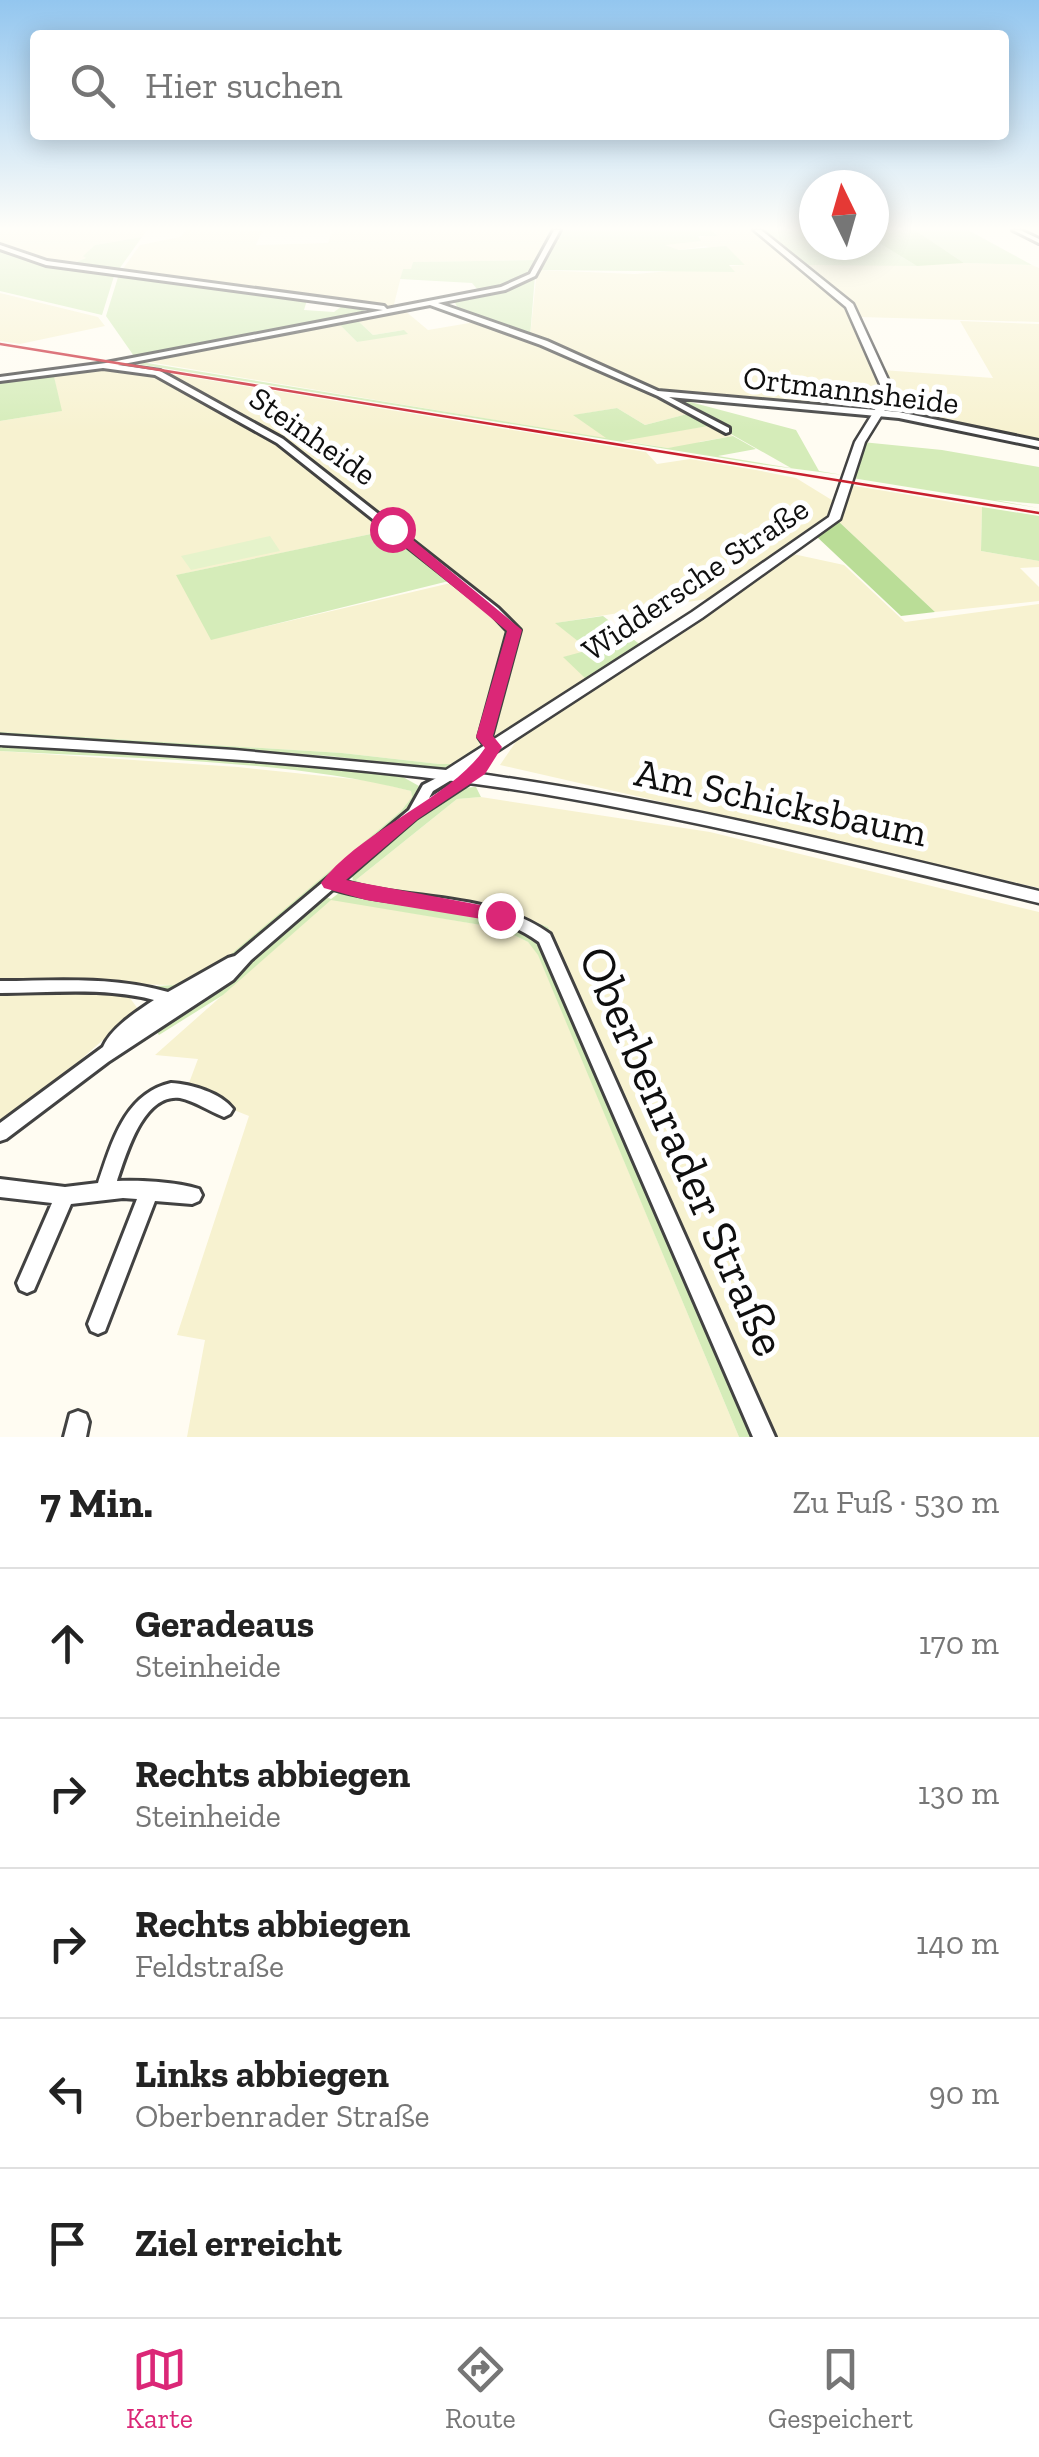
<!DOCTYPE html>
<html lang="de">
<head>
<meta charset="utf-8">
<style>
  :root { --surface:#fff; --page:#f6f6f6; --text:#222; --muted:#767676; --line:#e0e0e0; --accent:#db2777 }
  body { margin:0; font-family:"Zilla Slab",serif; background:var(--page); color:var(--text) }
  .compass { position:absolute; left:799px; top:170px; width:90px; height:90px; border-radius:50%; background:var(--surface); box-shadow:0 5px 25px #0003; rotate:355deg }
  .stop { position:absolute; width:30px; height:30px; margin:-22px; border:8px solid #db2777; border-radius:50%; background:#fff }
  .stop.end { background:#db2777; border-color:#fff; box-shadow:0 2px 10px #0008 }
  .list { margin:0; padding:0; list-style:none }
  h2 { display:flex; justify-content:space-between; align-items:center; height:130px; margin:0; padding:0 40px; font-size:42px }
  h2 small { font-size:32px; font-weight:400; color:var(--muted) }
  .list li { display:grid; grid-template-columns:65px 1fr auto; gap:30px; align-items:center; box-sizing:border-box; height:150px; padding:0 40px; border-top:2px solid var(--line) }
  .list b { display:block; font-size:38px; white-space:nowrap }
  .list p { margin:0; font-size:32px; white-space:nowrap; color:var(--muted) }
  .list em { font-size:32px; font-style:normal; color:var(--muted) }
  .icon { flex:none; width:55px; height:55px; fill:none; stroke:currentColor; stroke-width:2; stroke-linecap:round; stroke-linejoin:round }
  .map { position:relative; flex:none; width:1039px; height:1437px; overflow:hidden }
  .search { position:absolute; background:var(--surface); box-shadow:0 5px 25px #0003; left:30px; right:30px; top:30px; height:110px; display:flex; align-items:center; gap:25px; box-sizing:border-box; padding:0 35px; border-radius:10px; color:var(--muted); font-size:38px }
  .sheet { height:880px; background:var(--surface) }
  nav { display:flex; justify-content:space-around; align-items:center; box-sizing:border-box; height:140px; border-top:2px solid var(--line); background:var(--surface); font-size:28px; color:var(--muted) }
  nav a { display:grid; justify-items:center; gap:5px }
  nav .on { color:var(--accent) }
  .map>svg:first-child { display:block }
  .farmland { fill:#f7f2d0 }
  .green { fill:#d5ecb9 }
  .forest { fill:#badd97 }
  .pitch { fill:#e6f3cb }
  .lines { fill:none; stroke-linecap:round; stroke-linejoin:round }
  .minor-casing { stroke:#424242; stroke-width:6 }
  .tertiary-casing { stroke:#424242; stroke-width:5 }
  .minor { fill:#fff; fill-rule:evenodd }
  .tertiary { fill:#fff; fill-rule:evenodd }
  .rail { stroke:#c7202e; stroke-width:2.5 }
  .route { fill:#db2777 }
  .labels { text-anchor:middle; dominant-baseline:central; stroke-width:10; stroke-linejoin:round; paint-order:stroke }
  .far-street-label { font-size:32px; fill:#0f0f0f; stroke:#fff }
  .street-label { font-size:40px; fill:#0f0f0f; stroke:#fff }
  .near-street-label { font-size:48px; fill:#0f0f0f; stroke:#fff }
</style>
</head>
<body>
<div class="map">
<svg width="1039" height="1437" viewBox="0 0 1039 1437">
  <rect width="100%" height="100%" fill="#fffcf2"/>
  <path class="farmland" d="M0,230h147l-5,7 -47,8 -7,12 -19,8 -35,-6 -34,-13z
    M187,230l75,1 -6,14 72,-2 4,-13h224l-18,30 -125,2 -1,7h-9l-10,39 -273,-35 20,-28 40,-8z
    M711,230h43l95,77 32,81 -7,20 -221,-18 -123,-53 7,-67 98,4 108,-9 -37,-19 -27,4 -16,-5 54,-11z
    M964,263l68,2 7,3v54l-179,-5 -12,-17 -41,-35z
    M0,293l98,24 7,9 -85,18 -20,-3z
    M404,310l24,20 53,-9 112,43 98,49 -46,12 -28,-17 -42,7 34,24 -472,-79 200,-38 20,20 47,-12 -31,5 -17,-16z
    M960,321l79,3v119l-143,-30 -7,-5 -7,-38 111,8z
    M98,367l56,6 123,69 113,88 -213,45 35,64 243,-57 54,46 -8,48 -22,70 -28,18h-12l-97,-11 -342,-21v-311l61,-10 -8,-39z
    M159,372l487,80 11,12 33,-5 66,11 40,8 39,24 -7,19 -109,76 -163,26 34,28 -25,6 22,23 -93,56 -3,-2 24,-99 6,-3 -4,-5 -236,-186z
    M714,425l19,11 -34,6 3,3 -34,3 -50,-8z
    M849,485l133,22 -1,44 58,10v6l-19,1 19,19v14l-104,11 -98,-92z
    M793,554l51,11 61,57 134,-18v284l-539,-123 17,-25 24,-23z
    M0,751l238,16 134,14 39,10 1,6 -11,14 -155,132 -22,17 -50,25 -174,-3z
    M481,797l229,35 329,80v525h-268l-223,-510 -51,-19 -129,-21 -12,-7 101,-81z
    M331,899l168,29 29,14 10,12 201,483h-552l18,-97 -28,-5 72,-219 -63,-25 12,-32 -43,-4z
    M0,990l127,4 11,15 -60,53 -78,58z"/>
  <path class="green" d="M559,230h152l7,6h-20l3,5 -36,4 14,5 47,-4 19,19h-16l6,7 -198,-2 14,-28 9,-1 -6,-3z
    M759,230h55v15h60v-5l43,26 -110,-1z
    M915,230h53l64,35 -68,-2z
    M142,237l-25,35 -48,-7 17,-7 -3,-2 12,-11z
    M0,249l30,12 85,12 -13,42 -102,-24z
    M538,260l-7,15 -15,10 19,-10 -5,62 -70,-25 -6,-11 28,-6 -10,-12 -72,-4 3,-10h8l2,-7z
    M119,274l188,26 -3,10 30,2 11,-8 15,2 8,9 -12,4 17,16 31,-5 4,4 -51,8 -21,-21 -197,39 2,2 465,76 -33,-23 44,-7 28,17 46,-12 23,12 -92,16 46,7 65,-12 23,13 -38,7 73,12 -131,-74 136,36 23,41 24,4 -84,-11 -634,-102 11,-3 -30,-43z
    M53,372l9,39 -62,10v-41z
    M862,442l80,8 97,17v37l-44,-4 44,8 -187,-30z
    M982,507l57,9v45l-58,-10z
    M390,530l63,50 -242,60 -35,-65z
    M603,616l39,30 -55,34 -24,-23 26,-7 -34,-27z
    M0,732l342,21 97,11h12l28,-18 -2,6 -23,15 -12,2 -113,-13 -329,-21z
    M0,743l246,15 157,19 16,9 -2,11 -12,14 -167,145 -70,33 -43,-1 49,-3 50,-25 177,-149 11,-14 -1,-6c-128,-32 -279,-32 -411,-40z
    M476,787l5,10 -24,2 -101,81 12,7 129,21 51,19 223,510 -219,-496c-32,-42 -135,-43 -186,-52l-13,-7 -1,-8 6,-8c25,-21 86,-81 118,-79z
    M339,893l160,27 40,20 215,497h-15l-201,-482 -10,-13 -29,-14 -168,-28 -108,95 -64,40 -4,-5 167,-135 9,4z"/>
  <path class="forest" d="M874,230h41l49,33 -47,3 -43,-26z
    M837,520l98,92 -34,4 -85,-80z"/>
  <path class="pitch" d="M270,536l10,15 -89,19 -10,-14z"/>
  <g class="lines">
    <defs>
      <path id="minor" d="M554,230h6l-25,46 -30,14 -67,13 109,38 111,50 241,21 140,29v6l-140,-29 -230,-21 60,31v4l-3,1 -68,-37 -117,-51 -111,-40 -312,60 42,6 123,68 215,169 22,22 -29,107 8,10 -6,4 -5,-1 -9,-13 29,-106 -18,-19 -213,-169 -122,-68 -52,-7 -103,13v-4l106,-14 277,-53 -337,-45 -46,-16v-4l47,16 337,45 3,3 114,-22 29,-13z
        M1013,230h7l19,9v4z
        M448,772l5,1 2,3 -2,3 -20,12 -4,7 36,-23 5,-1 7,4 -61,40 -73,63c68,21 147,10 207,53l225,503h-22l-214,-495c-57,-42 -140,-33 -206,-53l-82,71 -18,20 -125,82 -102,77 -6,2v-18l103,-76c8,-19 33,-35 51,-47 -49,-13 -103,-7 -154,-7v-12c57,0 113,-5 168,11l60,-34 7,-2 174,-146 14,-25z
        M171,1083c20,1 50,10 62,26l-3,5 -6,3c-15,-6 -29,-16 -44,-19 -37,-5 -54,57 -63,83 24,-1 59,1 82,8l3,6 -3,6 -7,3 -37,-3 -50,130 -7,3 -7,-3 -3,-7 49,-125 -14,-1 -52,6 -37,86 -7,3 -7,-3 -3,-7 35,-80 -52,-6v-18l65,8 33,-4c14,-40 26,-89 73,-100z
        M78,1411l8,3 3,8 -3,15h-22l6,-23z"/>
      <path id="tertiary" d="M754,230h7l92,74 37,80 1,16 -26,42 -25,77 -138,99 -237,154c194,26 384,73 574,119v12c-164,-39 -329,-81 -496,-109 -179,-29 -362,-39 -543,-49v-10l234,15 212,20 246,-158 137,-95 26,-75 26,-42 -1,-16 -34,-77z"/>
    </defs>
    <use href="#minor" class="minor-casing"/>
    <use href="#tertiary" class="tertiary-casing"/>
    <use href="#minor" class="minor"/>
    <use href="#tertiary" class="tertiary"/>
    <path class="rail" d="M0,344l1039,169"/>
  </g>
  <linearGradient id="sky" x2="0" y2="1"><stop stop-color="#93c6ef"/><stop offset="0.53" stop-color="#fffef9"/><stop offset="1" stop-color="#fffef9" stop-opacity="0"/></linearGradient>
  <rect width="1039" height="431" fill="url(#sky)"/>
  <path class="route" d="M387,526h9l126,104 -29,106 9,11 -17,27 -67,45 -72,61 161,30 3,5 -10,7 -134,-22 -42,-12 -3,-5c39,-53 131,-85 164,-135l-9,-11 31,-106 -120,-99z"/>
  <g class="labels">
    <g class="far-street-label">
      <text transform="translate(851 390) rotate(7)">Ortmannsheide</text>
      <text transform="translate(313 436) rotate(35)">Steinheide</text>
      <text transform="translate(695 579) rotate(-34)">Widdersche Straße</text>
    </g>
    <g class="street-label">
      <text transform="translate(781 802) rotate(12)">Am Schicksbaum</text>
    </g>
    <g class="near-street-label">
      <text transform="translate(683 1151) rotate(66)">Oberbenrader Straße</text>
    </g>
  </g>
</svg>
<svg class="compass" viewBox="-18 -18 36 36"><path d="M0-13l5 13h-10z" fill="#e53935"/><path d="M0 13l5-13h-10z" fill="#767676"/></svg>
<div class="stop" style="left:392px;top:529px"></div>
<div class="stop end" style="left:500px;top:915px"></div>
<div class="search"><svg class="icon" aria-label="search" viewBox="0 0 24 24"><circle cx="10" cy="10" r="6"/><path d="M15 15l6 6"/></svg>Hier suchen</div>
</div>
<section class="sheet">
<h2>7 Min.<small>Zu Fuß · 530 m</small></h2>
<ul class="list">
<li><svg class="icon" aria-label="ahead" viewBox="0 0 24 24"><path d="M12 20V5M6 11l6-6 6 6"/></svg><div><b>Geradeaus</b><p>Steinheide</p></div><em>170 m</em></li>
<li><svg class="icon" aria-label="right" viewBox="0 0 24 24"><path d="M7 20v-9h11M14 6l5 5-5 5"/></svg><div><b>Rechts abbiegen</b><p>Steinheide</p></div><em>130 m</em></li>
<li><svg class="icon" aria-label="right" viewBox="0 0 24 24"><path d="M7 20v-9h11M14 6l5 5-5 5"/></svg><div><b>Rechts abbiegen</b><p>Feldstraße</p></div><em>140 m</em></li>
<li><svg class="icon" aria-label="left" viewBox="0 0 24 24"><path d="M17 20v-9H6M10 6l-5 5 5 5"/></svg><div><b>Links abbiegen</b><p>Oberbenrader Straße</p></div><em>90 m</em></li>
<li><svg class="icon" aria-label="arrive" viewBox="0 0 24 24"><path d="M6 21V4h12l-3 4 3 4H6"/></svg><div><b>Ziel erreicht</b></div></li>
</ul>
</section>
<nav>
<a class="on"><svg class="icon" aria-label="map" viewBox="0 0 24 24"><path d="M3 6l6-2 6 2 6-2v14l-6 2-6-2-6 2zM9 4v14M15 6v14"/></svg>Karte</a>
<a><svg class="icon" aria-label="directions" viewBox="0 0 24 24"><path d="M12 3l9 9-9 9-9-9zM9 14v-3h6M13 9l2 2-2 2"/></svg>Route</a>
<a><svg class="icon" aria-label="saved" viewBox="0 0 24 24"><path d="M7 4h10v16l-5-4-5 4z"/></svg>Gespeichert</a>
</nav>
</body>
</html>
